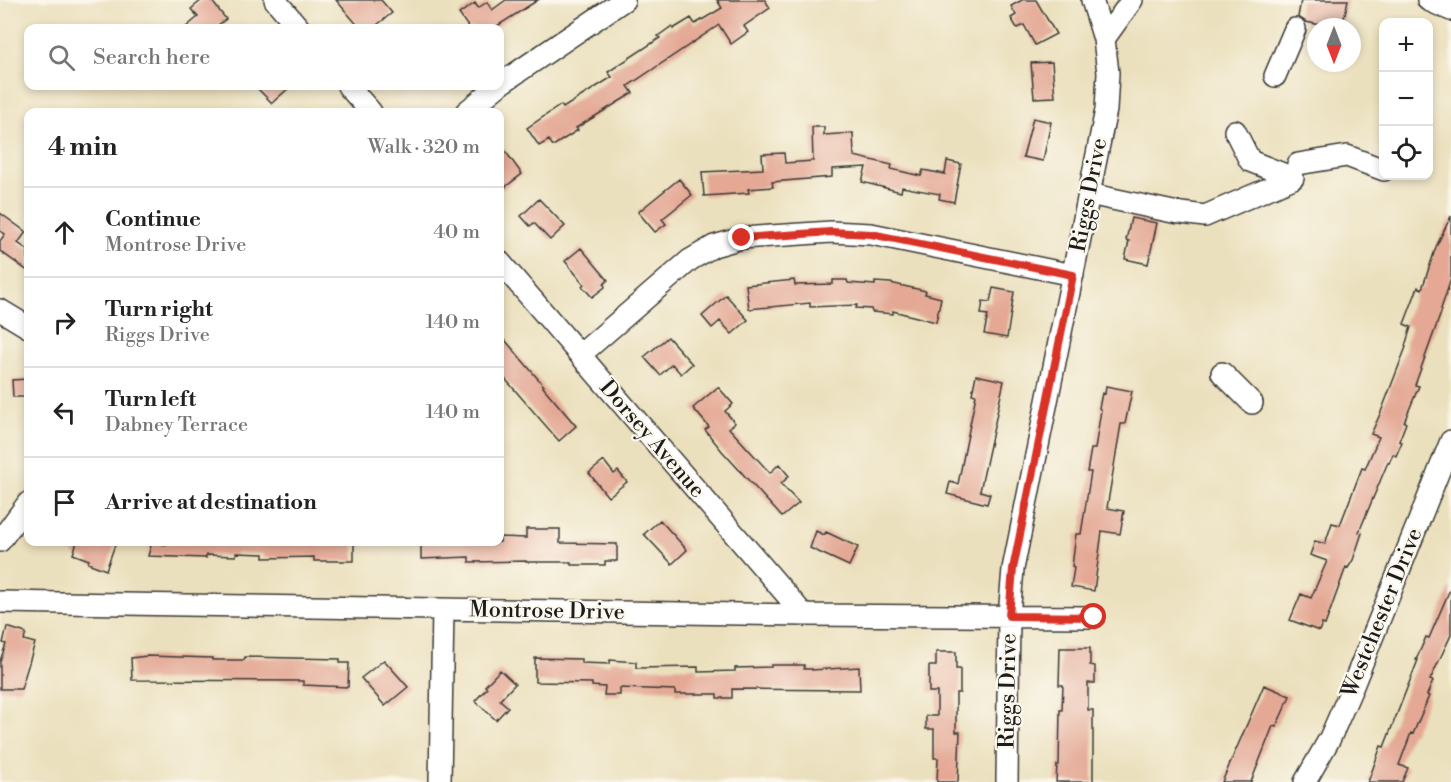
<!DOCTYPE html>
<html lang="en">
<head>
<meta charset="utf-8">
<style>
  :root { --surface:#fff; --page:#f2f2f2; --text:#222; --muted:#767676; --line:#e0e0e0 }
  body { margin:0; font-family:"Libre Bodoni",serif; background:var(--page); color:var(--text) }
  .controls { position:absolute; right:18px; top:18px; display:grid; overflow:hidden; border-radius:12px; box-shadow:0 3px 9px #0003 }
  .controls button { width:54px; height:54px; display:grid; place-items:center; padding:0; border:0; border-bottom:2px solid var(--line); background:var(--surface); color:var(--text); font:30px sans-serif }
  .compass { position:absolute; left:1307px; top:18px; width:54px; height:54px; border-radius:50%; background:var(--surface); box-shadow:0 3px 9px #0003; rotate:180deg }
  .stop { position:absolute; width:18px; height:18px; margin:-14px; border:4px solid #d93025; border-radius:50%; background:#fff }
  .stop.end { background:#d93025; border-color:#fff; box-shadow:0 2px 6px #0008 }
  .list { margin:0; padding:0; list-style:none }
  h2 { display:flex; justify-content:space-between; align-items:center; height:78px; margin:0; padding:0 24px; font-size:26px }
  h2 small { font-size:20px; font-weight:400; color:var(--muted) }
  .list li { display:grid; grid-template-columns:39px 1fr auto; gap:18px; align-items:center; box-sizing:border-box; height:90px; padding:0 24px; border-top:2px solid var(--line) }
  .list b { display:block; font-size:22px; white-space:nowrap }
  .list p { margin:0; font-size:20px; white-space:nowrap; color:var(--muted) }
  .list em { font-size:20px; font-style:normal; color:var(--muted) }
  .icon { flex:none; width:33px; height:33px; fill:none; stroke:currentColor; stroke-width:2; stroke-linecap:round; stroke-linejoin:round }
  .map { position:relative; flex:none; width:1451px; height:782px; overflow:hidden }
  .search { position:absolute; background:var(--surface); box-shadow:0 3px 9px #0003; left:24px; top:24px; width:480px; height:66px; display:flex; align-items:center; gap:15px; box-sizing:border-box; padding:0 21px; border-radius:12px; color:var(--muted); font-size:22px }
  .panel { position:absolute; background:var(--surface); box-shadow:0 3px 9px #0003; left:24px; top:108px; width:480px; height:438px; border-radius:12px }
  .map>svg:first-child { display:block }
  .building { fill:#e4a894 }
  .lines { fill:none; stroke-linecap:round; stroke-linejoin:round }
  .minor-casing { stroke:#3b3934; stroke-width:24 }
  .minor { stroke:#fff; stroke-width:21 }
  .route { stroke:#d93025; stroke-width:8 }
  .labels { text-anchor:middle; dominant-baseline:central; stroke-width:4.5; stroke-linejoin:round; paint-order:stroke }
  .street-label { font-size:22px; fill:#1c1c1c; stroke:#fbf7ec }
</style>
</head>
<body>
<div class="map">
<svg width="1451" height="782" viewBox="0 0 1451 782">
  <rect width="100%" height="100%" fill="#fbf7ec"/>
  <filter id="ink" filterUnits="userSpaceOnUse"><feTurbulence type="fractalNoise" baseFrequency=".0167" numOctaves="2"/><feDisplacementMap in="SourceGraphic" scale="12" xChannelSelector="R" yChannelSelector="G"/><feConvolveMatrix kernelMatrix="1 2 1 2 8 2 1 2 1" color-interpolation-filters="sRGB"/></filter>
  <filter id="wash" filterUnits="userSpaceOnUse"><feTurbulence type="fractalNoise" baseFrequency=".008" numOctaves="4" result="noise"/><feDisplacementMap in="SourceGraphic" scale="24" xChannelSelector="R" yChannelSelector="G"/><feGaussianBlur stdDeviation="1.35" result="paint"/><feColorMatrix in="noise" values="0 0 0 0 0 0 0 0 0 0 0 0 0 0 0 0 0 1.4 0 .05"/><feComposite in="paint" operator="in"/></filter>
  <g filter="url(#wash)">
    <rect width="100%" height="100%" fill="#ebe0bd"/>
    <g id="blocks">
      <path class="building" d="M202,0h9l15,19 -12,9h-29l13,-11 -7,-8z
        M336,0h45l11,13 -19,15h-13z
        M506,0h32l-44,28h-25l-10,-14 16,-11 3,5 9,-6 5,8z
        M717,0h48l5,8 -26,18 4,6 -17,12 -12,-19 -91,61 5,7 -57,35 2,2 -25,16 -4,-6 -10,6 -12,-18 34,-23 2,3 49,-31 -4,-5 52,-34 -2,-2 14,-10 1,3 18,-11 4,6 27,-16z
        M1022,0h14l20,34 -21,11 -11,-20 -7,3 -6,-10 5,-3 -5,-9z
        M1301,0h47l-6,27h-11l-25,-5 -8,-5z
        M1052,62l3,35 -21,1 -3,-35z
        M255,86h36l-19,17z
        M1033,118l18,4 -8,39 -20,-4z
        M812,127h12v8l29,-2 1,23 38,9 -1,4 30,7 2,-6 22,4 2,-13 14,3 -7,38 -15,-3 1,-5 -38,-7 -1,5 -39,-10 4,-15 -34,2v8l-60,5 1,5 -25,2 1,4 -45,3 -2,-24 61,-3 -1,-15 22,-1 1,10 28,-2z
        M500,144l22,30 -22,17z
        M679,179l13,16 -30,24 4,5 -11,8 -17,-20z
        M539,199l26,27 -15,14 -16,-17 -4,3 -9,-10z
        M0,213l26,19 -8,11 10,7v21l-28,-20v-10l5,-7 -5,-3z
        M1451,216v63l-10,30 1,1 -27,75 4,1 -15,36 2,1 -7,18 3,1 -6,14 -3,-2 -4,9 -1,-1 -29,70 3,1 -9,27 -5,8 -2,-1 -21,58 -3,-1 -3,7 -29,-11 11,-26 10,4 16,-37 -17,-6 5,-14 10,3 7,-21 8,2 22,-57 3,1 14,-32 -8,-3 10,-22 25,-65 -1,-1 6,-19 -7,-3 14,-37 4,2 14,-42z
        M1131,218l26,5 -9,41 -23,-5 4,-18 -3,-1z
        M581,248l27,32 -4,4 1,3 -13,10 -10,-11 2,-2 -19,-23z
        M794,280l1,5 38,-1v-4h14l1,3 27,2v-3l15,1 36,8 -1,3 16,4 -5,24 -43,-11v3l-21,-2 -1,-3 -15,-1 1,-3 -47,2v-4l-61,6 -3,-24z
        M993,288l21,4 -7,46 -23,-4 4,-19 -7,-1 2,-13 7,1z
        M726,295l22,25 -16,14 -12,-13 -8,7 -10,-12z
        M500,334l44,52 -1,1 33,39 -17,15 -59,-68z
        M668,337l24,27 -11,10 -9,-10 -12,11 -16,-18z
        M976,375l28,6 -24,110 10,3 -3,10 -40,-10 3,-12 8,2 18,-89 -4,-1z
        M28,379v18h-15l-1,-17z
        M1106,386l26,5 -7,33h-4l-14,84 17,3 -4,23 -18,-3 -8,60 -23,-4 3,-19 -2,-1 4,-33h5l10,-62h-4l4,-23h4l6,-39 -2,-2 3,-15 3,1z
        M718,387l15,17 -8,7 10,12 -6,5 41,45 9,-9 10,12 -8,8 18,19 -17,14 -60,-66 -17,-21 4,-3 -16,-19z
        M604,461l10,13 4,-3 9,11 -19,15 -19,-24z
        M660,520l27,30 -15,14 -28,-30z
        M526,529h34v14l57,1v17h-12v4h-34v-3h-45v-1l-57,1v-5l-48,2v-17h79v-5l26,1z
        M816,531l8,4 2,-3 32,15 -9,19 -39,-18z
        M77,542h39l-10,28 -18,-7 1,-3 -16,-6z
        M152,542l15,3v-3h187v19h-40v-4l-50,1v-4l-28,-1v3l-30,-1v3l-58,-2z
        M1451,587v48l-21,45 3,1 -6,14 2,1 -16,38 -2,-1 -12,32 9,3 -6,14h-34l13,-36 3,1 34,-87h-2l10,-23 3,1z
        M7,627l19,6 -2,7 11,3 -14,46h-21v-28l6,-17 -3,-1z
        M1060,648h30v17l5,1v17h-7v27h5v72h-37l1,-17h2l1,-55h2l1,-25h-4z
        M936,652h20v17h4v24h-4v39h4l-2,50h-21l1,-24h-4v-29h-8v-13h11v-24h-8v-26h7z
        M147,656l65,2v2h32l1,-3 95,2v4h9l-1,24 -45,-2v-4l-171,-1 -1,-22z
        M535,658l46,1v4l29,1v-4l26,2v6l62,-1v5l37,-1v-3l36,-1v-2h33v4h8v1l47,-3 1,23 -128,-1v9h-15v-4h-42v-4l-55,-2v7h-16l1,-8 -13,-1v-3l-57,-1z
        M384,660l24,27 -23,19 -24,-28z
        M500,670l15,14 -15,16 8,7 -12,13 -21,-19 12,-13 -2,-2z
        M1264,685l26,11 -14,31 -3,-1 -22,56h-29z"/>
    </g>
  </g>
  <g filter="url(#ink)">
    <use href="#blocks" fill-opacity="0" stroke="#3b3934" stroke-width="1.5"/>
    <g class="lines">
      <defs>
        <path id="minor" d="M275,0l24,28
          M1428,0l23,10
          M1104,39l28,-39
          M1275,76l20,-47
          M500,84l124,-84
          M348,86l23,26
          M466,112l32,-26
          M1235,131l15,30 43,17
          M1298,164l49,-8 37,14
          M1089,194l84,18 32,4 88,-38
          M500,262l304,353
          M0,310l28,17
          M580,355l110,-95 24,-14 28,-8 89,-6 40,2 202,41
          M1222,373l30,30
          M0,541l28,-38
          M0,602l804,13 290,2
          M440,782l3,-172
          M1007,782l2,-166 4,-47 93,-459 2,-37 -4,-34 -12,-39
          M1305,782l25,-44 22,-50 99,-247"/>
      </defs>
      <use href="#minor" class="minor-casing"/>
      <use href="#minor" class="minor"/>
    </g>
  </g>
  <g class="lines" filter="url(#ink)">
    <path class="route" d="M742,238l89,-6 40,2 202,41 -60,294 -4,47 85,1"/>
  </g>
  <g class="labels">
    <g class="street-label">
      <text transform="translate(1089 195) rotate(-79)">Riggs Drive</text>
      <text transform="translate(652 439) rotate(49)">Dorsey Avenue</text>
      <text transform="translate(547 611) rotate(1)">Montrose Drive</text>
      <text transform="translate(1382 613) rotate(-68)">Westchester Drive</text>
      <text transform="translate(1008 691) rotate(-89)">Riggs Drive</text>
    </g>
  </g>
</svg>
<div class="controls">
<button>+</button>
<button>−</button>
<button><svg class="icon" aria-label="locate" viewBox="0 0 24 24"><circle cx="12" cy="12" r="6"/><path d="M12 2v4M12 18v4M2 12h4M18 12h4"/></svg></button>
</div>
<svg class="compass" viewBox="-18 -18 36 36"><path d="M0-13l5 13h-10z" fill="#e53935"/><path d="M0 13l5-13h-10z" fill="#767676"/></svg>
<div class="stop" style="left:1094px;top:617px"></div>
<div class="stop end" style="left:742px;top:238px"></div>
<div class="search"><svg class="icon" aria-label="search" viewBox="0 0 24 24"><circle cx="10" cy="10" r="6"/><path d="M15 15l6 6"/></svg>Search here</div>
<section class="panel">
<h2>4 min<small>Walk · 320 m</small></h2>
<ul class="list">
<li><svg class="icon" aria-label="ahead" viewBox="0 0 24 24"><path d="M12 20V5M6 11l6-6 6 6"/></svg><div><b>Continue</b><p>Montrose Drive</p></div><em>40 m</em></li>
<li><svg class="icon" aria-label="right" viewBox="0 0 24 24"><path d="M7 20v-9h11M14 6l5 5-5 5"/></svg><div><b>Turn right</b><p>Riggs Drive</p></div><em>140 m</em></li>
<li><svg class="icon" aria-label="left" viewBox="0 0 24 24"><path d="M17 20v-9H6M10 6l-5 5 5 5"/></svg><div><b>Turn left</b><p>Dabney Terrace</p></div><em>140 m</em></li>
<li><svg class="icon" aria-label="arrive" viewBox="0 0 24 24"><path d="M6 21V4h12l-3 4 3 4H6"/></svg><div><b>Arrive at destination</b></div></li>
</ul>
</section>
</div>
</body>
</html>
